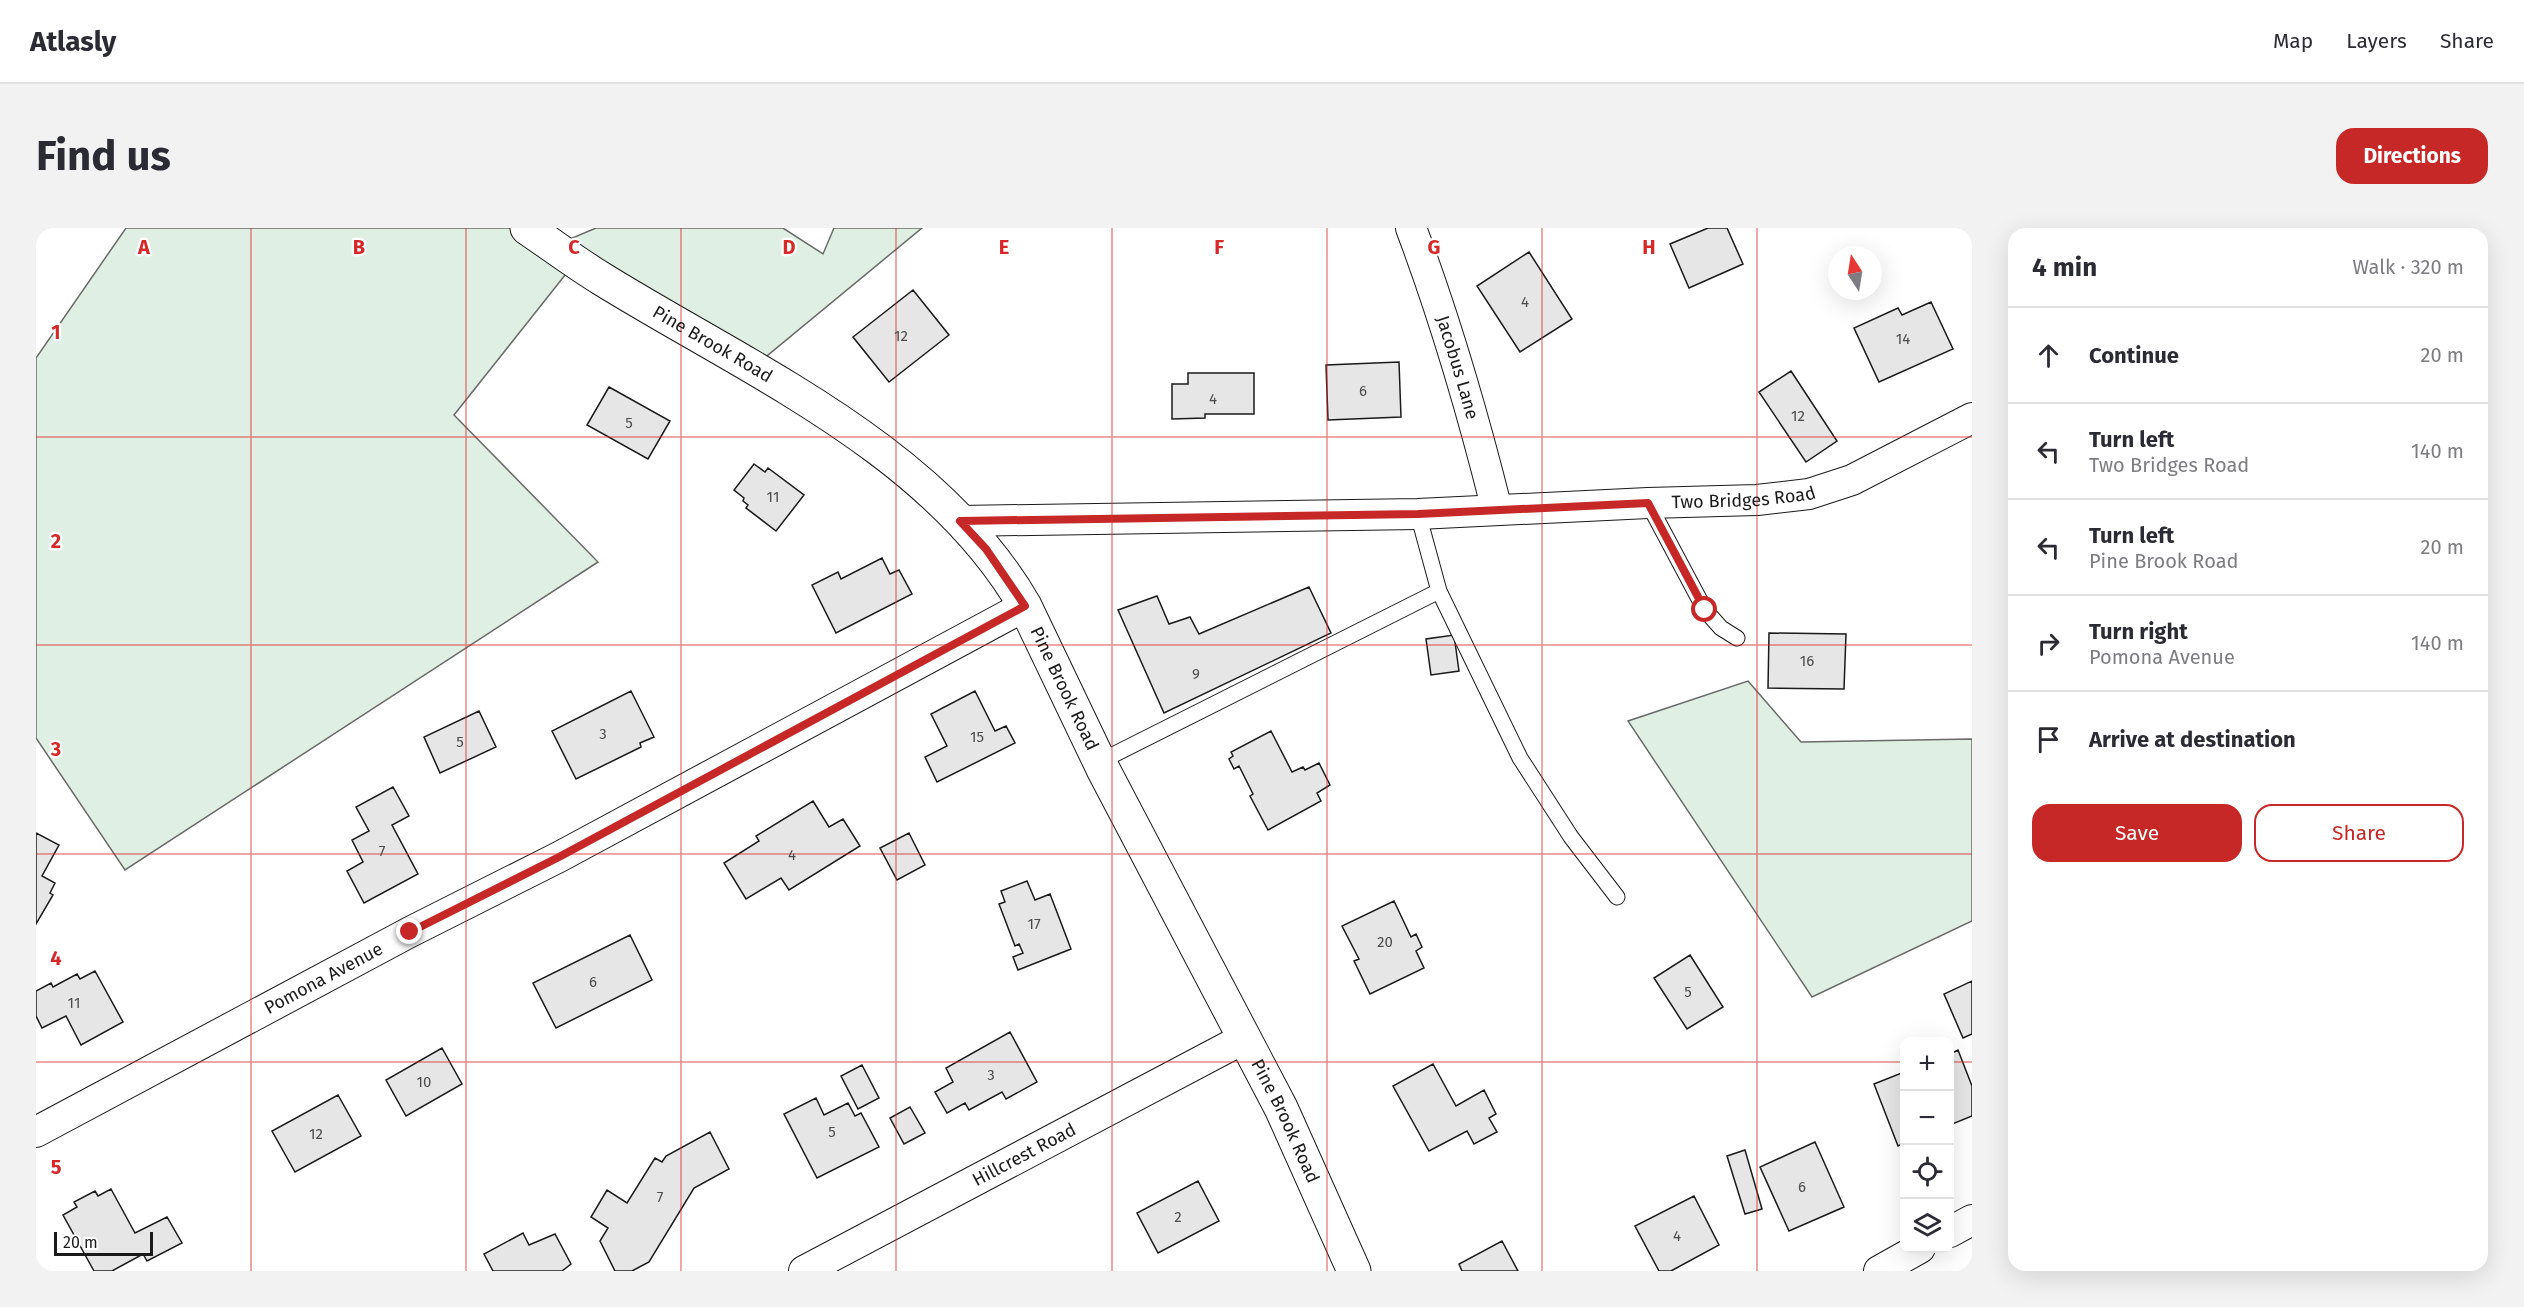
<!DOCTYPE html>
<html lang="en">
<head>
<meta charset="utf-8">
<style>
  :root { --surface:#fff; --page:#f2f2f3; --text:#2b2b33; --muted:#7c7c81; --line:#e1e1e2; --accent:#c62828 }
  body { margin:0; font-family:"Fira Sans",sans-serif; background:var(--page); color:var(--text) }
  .controls { position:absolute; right:18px; bottom:18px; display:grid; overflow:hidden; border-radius:12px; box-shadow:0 6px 24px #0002 }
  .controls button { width:54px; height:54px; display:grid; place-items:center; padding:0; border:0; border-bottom:2px solid var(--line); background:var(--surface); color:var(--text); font:30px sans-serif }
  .compass { position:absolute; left:1792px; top:18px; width:54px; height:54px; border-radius:50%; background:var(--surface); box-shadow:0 6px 24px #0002; rotate:348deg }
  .scale { position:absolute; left:18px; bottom:15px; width:99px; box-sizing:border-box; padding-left:6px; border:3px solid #1a1a1a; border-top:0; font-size:16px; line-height:21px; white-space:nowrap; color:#1a1a1a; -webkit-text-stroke:4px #fff; paint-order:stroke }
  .stop { position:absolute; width:18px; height:18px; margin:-14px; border:4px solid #c62828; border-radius:50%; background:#fff }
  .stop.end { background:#c62828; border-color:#fff; box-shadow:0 2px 6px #0008 }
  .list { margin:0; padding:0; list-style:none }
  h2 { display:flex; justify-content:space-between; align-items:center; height:78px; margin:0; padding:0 24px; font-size:26px }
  h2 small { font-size:20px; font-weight:400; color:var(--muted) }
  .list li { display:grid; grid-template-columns:39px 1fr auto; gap:18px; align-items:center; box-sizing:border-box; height:96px; padding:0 24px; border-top:2px solid var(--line) }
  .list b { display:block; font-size:22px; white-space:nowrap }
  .list p { margin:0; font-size:20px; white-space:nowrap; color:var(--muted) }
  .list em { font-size:20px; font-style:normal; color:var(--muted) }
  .actions { display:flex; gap:12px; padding:18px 24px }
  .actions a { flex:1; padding:14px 0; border:2px solid var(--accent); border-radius:18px; text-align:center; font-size:21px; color:var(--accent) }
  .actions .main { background:var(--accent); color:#fff }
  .icon { flex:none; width:33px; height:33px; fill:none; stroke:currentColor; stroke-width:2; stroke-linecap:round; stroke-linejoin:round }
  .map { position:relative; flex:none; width:1936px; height:1043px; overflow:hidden; border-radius:18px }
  header { display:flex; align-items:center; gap:36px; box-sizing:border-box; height:84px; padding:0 30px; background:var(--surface); border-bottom:2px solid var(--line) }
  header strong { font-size:28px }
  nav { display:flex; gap:33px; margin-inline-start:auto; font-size:21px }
  .intro { display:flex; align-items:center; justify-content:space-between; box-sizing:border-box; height:144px; padding:0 36px }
  h1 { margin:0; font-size:42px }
  .button { padding:15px 27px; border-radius:18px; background:var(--accent); color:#fff; font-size:21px; font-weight:700 }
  main { display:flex; gap:36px; padding:0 36px }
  aside { flex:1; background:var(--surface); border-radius:18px; box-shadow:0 6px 24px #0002 }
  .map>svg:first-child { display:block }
  .green { fill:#e0efe3; stroke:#6a6a6a; stroke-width:1.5 }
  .building { fill:#e6e6e6; stroke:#1a1a1a; stroke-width:1.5 }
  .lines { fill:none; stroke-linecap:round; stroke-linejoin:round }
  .service-casing { stroke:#1a1a1a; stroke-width:17 }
  .minor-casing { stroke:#1a1a1a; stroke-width:32 }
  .tertiary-casing { stroke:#1a1a1a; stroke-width:35 }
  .service { stroke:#fff; stroke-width:15 }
  .minor { stroke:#fff; stroke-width:30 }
  .tertiary { stroke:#fff; stroke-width:33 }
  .route { stroke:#c62828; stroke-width:8 }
  .grid { fill:none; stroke:#d62828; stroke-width:1.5; stroke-opacity:0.55 }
  .labels { text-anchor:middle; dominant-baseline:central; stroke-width:4.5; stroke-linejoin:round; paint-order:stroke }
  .number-label { font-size:15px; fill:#4d4d4d }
  .street-label { font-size:18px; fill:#1a1a1a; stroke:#fff }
  .grid-label { font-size:20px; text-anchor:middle; font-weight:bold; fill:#d62828; stroke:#fff; stroke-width:4.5; stroke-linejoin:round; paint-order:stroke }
</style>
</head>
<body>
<header>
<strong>Atlasly</strong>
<nav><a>Map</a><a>Layers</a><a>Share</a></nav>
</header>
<div class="intro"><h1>Find us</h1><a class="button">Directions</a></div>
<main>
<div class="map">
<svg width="1936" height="1043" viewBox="0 0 1936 1043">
  <rect width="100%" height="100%" fill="#fff"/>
  <path class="green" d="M90,0h405l25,17 40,-17h187l40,26 11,-26h88l-166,137 -179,-105 -123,155 144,147 -473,308 -89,-132v-380z
    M1712,453l53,61 171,-3v182l-160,76 -184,-276z"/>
  <path class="building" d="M1672,0h19l16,36 -54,24 -19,-44z
    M1493,24l43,67 -52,33 -43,-66z
    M877,62l36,45 -60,47 -36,-45z
    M1895,74l22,47 -74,33 -25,-54 44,-20 4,7z
    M1363,134l2,55 -73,3 -2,-55z
    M1755,143l46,70 -31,21 -47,-70z
    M1152,145h66v41h-49v4l-33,1v-35h16z
    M573,159l61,34 -22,38 -61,-34z
    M718,236l11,8 3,-4 36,27 -28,36 -30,-23 2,-3 -5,-4 1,-3 -10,-8z
    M846,330l8,16 9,-4 13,24 -76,39 -24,-48 26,-13 3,7z
    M1273,359l22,46 -167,80 -46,-103 39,-14 12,28 21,-7 9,17z
    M1733,405l77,1 -2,55 -76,-1z
    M1418,407l5,36 -28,4 -5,-36z
    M595,463l23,46 -14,6 1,4 -65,32 -24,-48z
    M939,463l20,40 11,-5 9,17 -78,39 -12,-25 22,-11 -16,-32z
    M443,483l17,36 -56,26 -16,-36z
    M1235,503l21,41 11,-5 2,3 14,-7 11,22 -13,8 4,8 -53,29 -18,-34 3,-2 -14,-28 -5,3 -5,-10 4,-3 -2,-4z
    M357,559l16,29 -17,9 26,49 -54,29 -17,-32 16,-9 -11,-22 17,-9 -13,-24z
    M777,573l16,26 14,-8 17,27 -71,44 -8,-12 -35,21 -22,-36 35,-22 -3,-5z
    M0,605l23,12 -17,31 13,7 -5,10 3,2 -17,29z
    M873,605l16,32 -28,15 -17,-32z
    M991,653l8,19 15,-6 21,55 -53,21 -5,-13 10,-4 -4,-9 -4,2 -16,-42 6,-2 -4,-11z
    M1358,673l17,36 5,-3 6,13 -6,4 8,17 -54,26 -16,-33 5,-2 -17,-33z
    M594,707l22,45 -96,48 -23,-45z
    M1654,727l33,52 -36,22 -33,-51z
    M59,743l28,51 -42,23 -15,-29 -24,12 -6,-12v-25l15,-8 2,4 24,-13 3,5z
    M1936,753v53l-9,4 -19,-44z
    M974,804l27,50 -31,17 -4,-7 -33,18 -4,-7 -18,10 -12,-21 18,-10 -7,-14z
    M406,820l20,36 -56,32 -20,-36z
    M1922,822l14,36v30l-22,9v-71z
    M1397,836l23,42 28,-16 12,24 -7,4 8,14 -23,12 -7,-13 -38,20 -36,-65z
    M826,837l17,33 -21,11 -17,-33z
    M1868,844v71l-6,3 -24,-62z
    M302,867l23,41 -66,36 -23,-41z
    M780,870l8,17 24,-12 7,13 6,-3 18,34 -62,31 -33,-64z
    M874,879l15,26 -21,11 -14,-26z
    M674,904l19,37 -35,19 -45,74 -17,9h-17l-15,-30 8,-13 -17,-11 16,-27 20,13 28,-45 7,4 4,-6z
    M1779,914l29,65 -55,24 -29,-64z
    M1709,922l17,59 -17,5 -18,-58z
    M1162,953l21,40 -61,32 -21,-40z
    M75,961l24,44 32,-16 15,26 -35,18 -4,-7 -31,17h-18l-31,-56 14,-8 -3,-5 21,-11 3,5z
    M1658,968l25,49 -48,26h-12l-24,-45z
    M487,1005l6,12 26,-11 16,30 -9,7h-69l-9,-17z
    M1466,1013l16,30h-56l-3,-7z"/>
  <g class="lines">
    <defs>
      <path id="service" d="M1612,275l57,107 16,18 16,10
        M1382,286l21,77 81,167 51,79 46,60
        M1063,534l340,-171"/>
      <g id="minor">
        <path id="s1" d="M1375,0c35,93 62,186 86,282"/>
        <path id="s2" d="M924,293l458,-7 230,-11 109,-3 52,-6 43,-14 120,-62"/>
        <path id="s3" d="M0,904l374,-200 149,-75 466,-251"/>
        <path d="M1914,1004l22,-12"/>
        <path id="s4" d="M768,1043l439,-232"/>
        <path d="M1843,1043l41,-23"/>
      </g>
      <g id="tertiary">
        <path id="s5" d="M491,0c25,17 49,35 75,51 147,91 333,171 423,327l78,163 178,339 73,163"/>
      </g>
    </defs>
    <use href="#service" class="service-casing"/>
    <use href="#minor" class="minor-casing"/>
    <use href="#tertiary" class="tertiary-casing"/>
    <use href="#service" class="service"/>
    <use href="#minor" class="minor"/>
    <use href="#tertiary" class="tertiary"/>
  </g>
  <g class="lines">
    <path class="route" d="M374,704l149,-75 466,-251 -39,-57 -26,-28 458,-7 230,-11 57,107"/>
  </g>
  <path class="grid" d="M215,0v1043M430,0v1043M645,0v1043M860,0v1043M1076,0v1043M1291,0v1043M1506,0v1043M1721,0v1043M0,209h1936M0,417h1936M0,626h1936M0,834h1868M1914,834h22"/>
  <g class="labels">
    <g class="number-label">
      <text x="1489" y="74">4</text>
      <text x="865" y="108">12</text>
      <text x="1867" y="111">14</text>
      <text x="1327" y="163">6</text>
      <text x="1177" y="171">4</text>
      <text x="1762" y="188">12</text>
      <text x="593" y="195">5</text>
      <text x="737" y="269">11</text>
      <text x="1771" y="433">16</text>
      <text x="1160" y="446">9</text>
      <text x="567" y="506">3</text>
      <text x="941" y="509">15</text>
      <text x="424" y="514">5</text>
      <text x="346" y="623">7</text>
      <text x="756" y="627">4</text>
      <text x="998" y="696">17</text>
      <text x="1349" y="714">20</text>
      <text x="557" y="754">6</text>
      <text x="1652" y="764">5</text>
      <text x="38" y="775">11</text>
      <text x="955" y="847">3</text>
      <text x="388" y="854">10</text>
      <text x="796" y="904">5</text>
      <text x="280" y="906">12</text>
      <text x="1766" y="959">6</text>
      <text x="624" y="969">7</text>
      <text x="1142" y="989">2</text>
      <text x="1641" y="1008">4</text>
    </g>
    <g class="street-label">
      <text stroke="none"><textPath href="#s5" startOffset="219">Pine Brook Road</textPath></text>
      <text stroke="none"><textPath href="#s1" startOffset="147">Jacobus Lane</textPath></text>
      <text stroke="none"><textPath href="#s2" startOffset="784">Two Bridges Road</textPath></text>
      <text stroke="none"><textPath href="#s5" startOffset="723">Pine Brook Road</textPath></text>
      <text stroke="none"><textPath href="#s3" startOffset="326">Pomona Avenue</textPath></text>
      <text stroke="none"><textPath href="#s5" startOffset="1209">Pine Brook Road</textPath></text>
      <text stroke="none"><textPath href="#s4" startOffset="249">Hillcrest Road</textPath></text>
    </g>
  </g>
  <g class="grid-label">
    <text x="108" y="26">A</text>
    <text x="323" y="26">B</text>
    <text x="538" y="26">C</text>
    <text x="753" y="26">D</text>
    <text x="968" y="26">E</text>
    <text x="1183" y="26">F</text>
    <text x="1398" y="26">G</text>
    <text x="1613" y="26">H</text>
    <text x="20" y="111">1</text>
    <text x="20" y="320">2</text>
    <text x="20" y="528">3</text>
    <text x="20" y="737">4</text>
    <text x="20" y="946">5</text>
  </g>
</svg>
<div class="controls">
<button>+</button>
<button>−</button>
<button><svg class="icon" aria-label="locate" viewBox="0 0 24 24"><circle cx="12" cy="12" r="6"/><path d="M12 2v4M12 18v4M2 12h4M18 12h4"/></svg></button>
<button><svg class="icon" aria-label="layers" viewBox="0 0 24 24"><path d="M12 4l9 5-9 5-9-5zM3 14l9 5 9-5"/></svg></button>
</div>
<svg class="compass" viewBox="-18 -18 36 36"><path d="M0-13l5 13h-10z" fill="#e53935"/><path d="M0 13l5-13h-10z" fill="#7c7c81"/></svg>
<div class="scale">20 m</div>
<div class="stop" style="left:1669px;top:382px"></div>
<div class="stop end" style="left:374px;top:704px"></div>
</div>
<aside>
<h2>4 min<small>Walk · 320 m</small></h2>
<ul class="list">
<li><svg class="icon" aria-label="ahead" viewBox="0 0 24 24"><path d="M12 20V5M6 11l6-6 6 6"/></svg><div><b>Continue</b></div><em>20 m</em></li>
<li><svg class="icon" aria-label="left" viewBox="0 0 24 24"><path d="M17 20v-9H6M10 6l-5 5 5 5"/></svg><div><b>Turn left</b><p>Two Bridges Road</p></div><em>140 m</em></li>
<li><svg class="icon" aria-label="left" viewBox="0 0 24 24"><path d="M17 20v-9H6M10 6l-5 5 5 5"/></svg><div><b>Turn left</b><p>Pine Brook Road</p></div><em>20 m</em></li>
<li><svg class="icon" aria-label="right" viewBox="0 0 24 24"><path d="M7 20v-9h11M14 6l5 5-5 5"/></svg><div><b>Turn right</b><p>Pomona Avenue</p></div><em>140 m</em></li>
<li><svg class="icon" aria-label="arrive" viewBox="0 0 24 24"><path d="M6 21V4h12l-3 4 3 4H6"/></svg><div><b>Arrive at destination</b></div></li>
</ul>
<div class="actions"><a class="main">Save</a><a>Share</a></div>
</aside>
</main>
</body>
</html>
